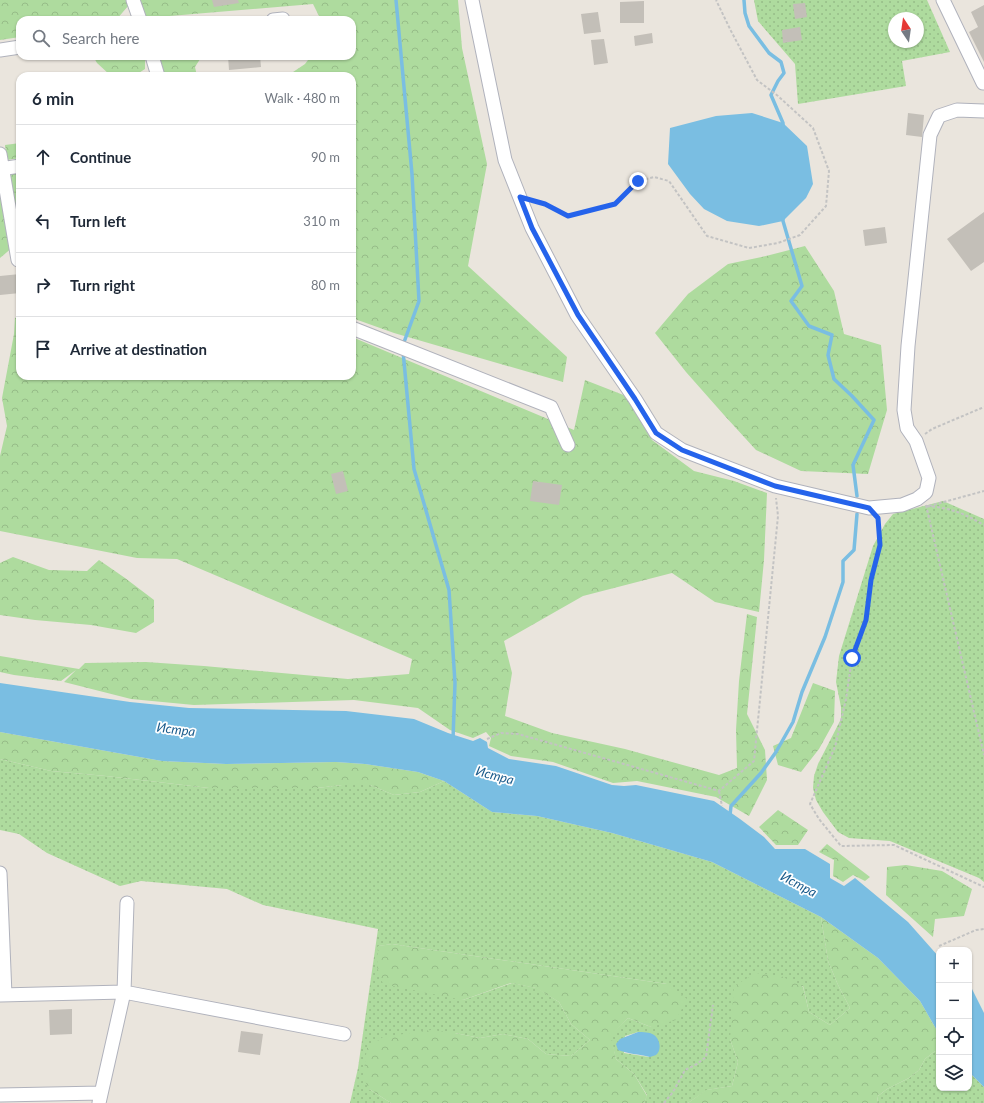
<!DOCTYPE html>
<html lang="en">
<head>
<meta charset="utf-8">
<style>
  :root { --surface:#fff; --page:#f2f2f3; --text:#1f2937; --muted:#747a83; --line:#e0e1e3 }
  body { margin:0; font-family:Lato,sans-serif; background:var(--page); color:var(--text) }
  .controls { position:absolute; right:12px; bottom:12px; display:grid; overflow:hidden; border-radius:8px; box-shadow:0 1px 3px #0004 }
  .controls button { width:36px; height:36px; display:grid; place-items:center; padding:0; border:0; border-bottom:1px solid var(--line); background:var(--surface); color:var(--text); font:20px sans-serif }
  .compass { position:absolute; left:888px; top:12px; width:36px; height:36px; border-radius:50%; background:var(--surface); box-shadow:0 1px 3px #0004; rotate:347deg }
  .stop { position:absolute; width:12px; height:12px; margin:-9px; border:3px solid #2563eb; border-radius:50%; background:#fff }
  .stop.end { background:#2563eb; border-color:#fff; box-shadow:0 1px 4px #0008 }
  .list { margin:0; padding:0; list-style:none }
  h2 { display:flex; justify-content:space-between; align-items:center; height:52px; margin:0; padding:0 16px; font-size:17px }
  h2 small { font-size:13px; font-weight:400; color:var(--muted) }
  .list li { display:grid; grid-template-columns:26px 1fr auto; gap:12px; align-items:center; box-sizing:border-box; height:64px; padding:0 16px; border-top:1px solid var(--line) }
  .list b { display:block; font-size:15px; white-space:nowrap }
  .list em { font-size:13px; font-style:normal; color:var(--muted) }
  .icon { flex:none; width:22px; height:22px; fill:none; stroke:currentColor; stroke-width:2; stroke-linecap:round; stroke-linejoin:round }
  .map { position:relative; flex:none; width:984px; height:1103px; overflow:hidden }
  .search { position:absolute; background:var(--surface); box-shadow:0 1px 3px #0004; left:16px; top:16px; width:340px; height:44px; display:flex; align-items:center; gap:10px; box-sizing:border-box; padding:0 14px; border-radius:12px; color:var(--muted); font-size:15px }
  .panel { position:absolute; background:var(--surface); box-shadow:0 1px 3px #0004; left:16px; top:72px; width:340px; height:308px; border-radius:12px }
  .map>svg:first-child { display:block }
  .grass { fill:url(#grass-dots); fill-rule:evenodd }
  .forest { fill:url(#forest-crowns) }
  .water { fill:#7abee2 }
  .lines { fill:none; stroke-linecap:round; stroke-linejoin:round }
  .stream { stroke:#7abee2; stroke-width:3.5 }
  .building { fill:#c3bfb8 }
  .minor-casing { stroke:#b0b2bc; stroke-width:15 }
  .path { stroke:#c3c3c3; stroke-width:2; stroke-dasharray:3 2; stroke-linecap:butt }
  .minor { stroke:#fff; stroke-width:13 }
  .route { stroke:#2563eb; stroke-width:5 }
  .labels { text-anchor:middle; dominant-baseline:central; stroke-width:3.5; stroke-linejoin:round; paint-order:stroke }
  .water-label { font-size:13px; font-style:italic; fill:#1b5c8c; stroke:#fff }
</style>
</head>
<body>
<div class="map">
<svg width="984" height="1103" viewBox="0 0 984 1103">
  <defs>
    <pattern id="grass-dots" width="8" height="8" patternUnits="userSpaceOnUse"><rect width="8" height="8" fill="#aedb9e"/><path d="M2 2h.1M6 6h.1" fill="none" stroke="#96bc88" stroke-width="1.8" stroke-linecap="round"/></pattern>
    <pattern id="forest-crowns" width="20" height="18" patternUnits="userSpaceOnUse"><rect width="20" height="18" fill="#aedb9e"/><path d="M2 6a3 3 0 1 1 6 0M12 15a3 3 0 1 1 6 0" fill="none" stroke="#96bc88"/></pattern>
  </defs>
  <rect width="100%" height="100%" fill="#eae5dd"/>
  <path class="grass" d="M754,0h173l23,52 -48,9 4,25 -108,18 -3,-40 -37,-43zM894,18h24v24h-24z
    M943,501l41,18v363l-5,-4 -89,-37 -41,-3 -11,-6 -15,-20 -7,-12 -3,-12 1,-12 4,-12 23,-45v-12l-5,-25 3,-26 34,-110 12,-22 8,-10z
    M0,759l51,12 55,5 103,12h108l25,-3h28l24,10 26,-3 24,-11 48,31 45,4 75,17 100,29 109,55 7,44 10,24 12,23 -20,17 -21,-13 -6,-26 -73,53 8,23 -6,24 -25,4 -19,13h-44l3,-8 -13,-21 -18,-15 -6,-24 18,-17 23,9 16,-43 -275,-40 -13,2 84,54 49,-17 25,5 22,14 12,22 19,16 -19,16 -25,-2 -18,-15 -25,-5 -23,4 -25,-5 -86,56 22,14h-41l8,-35 20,-139 -115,-24 -36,-16 -86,-8 -21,5 -73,-33 -28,-19 -19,-4zM638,1032l14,2 -3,23 -25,-4 1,-17z
    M935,1051l4,1v36h30v-16l15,15v16h-107l1,-7 9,-7 22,-11 10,-8 6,-11z"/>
  <path class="forest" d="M0,0h128l1,5 -13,15h-96v17l-20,3z
    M139,0h319l4,48 25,116 -19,102 99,91 -4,25 -169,-49 -42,-15v-242h-65l18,-12 6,-8h41v-36h-31l-8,-16 -167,14z
    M93,56h52v13l-11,7 -24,-1 -13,-12z
    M156,56h46l-7,11 2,9h-35z
    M20,143v15l-13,2 -2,-15z
    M20,172v55h-1l-11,-54z
    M0,189l13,58 -13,11z
    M805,246l29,45 10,43 37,11 6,65 -19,64 -67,-3 -45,-21 -32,-35 -38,-43 -31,-39 33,-39 40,-30 38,-8z
    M20,316v60h332v-39l222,93 11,-50 41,16 26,44 42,31 40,10 33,12 -3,67 -5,52 -44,-10 -43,-29 -89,23 -79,45 8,32 -7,43 47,17 73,16 94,26 18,-7 -1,-38 3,-49 8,-67 10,3 -10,97 18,36 2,30 -18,36 -33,-19 -79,-16 -24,2 -60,-21 -42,-6 -22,-10 2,-8 -5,-6 -13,6 -23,-8 -32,-22 -64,-8 -160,5 -63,-6 -67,-17 12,-12 -15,11 -47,-6 -14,-3v-16l79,13 6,-6 61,-1 58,4 144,13 61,-5 3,-15 -235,-100 -40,-1 -137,-27v-75l7,-30 -5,-28 12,-64 1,-16z
    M13,557l36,13 38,1 12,-11 26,18 29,22v22l-18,11 -45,-8 -56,-5 -35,-5v-52z
    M813,683l22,8 -1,31 -15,27 -18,23 -23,-7 -5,-19 18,-8z
    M0,732l162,29 64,3 110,-2 29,2 53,8 26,9 -24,11 -26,3 -24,-10h-28l-25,3h-108l-103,-12 -55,-5 -51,-12z
    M778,810l30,20 -10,15h-22l-17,-18z
    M827,844l43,33 -5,4 -12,-6 -10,7 -10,-6 1,-16 -15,-8z
    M906,865l36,6 30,18 -8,27 -29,3 -2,18 -47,-42 1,-28z
    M821,917l57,41 42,43 19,33v18l-4,-1 -10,8 -6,11 -10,8 -22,11 -9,7 -1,7h-189l18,-13 26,-4 6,-24 -8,-23 4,-53 22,-13 25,3 22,11 6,25 21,13 20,-17 -12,-23 -10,-24z
    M392,944l275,40 20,15 -11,21 -25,7 -23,-9 -17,17 5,24 18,15 13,22 -3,7h-253l-22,-14 -6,-12 4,-29 16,-11 48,-7 24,3 25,5 23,-4 25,5 18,15 25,2 19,-16 -19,-16 -12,-22 -23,-14 -25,-5 -48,17 -80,-16 -6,-17 1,-21z"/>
  <path class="water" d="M752,113l31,10 24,23 6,38 -7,14 -23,23 -24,5 -32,-5 -23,-12 -14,-15 -22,-30 2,-36 46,-12z
    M0,683l130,19 59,6 157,3 68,8 34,14 25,8 7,-3 7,4 1,6 21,11 47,7 56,19 12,1 12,-1 78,16 26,18 24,18 11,12h30l25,15v14l14,8 11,-8 53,44 31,35v7l-3,6 3,3v61l-19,-33 -42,-43 -57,-41 -109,-55 -100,-29 -75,-17 -45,-4 -48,-31 -26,-9 -53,-8 -29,-2 -110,2 -64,-3 -162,-29z
    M969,983l15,30v74l-15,-15z
    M638,1032c5,0 12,0 16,3 6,4 8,15 2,20 -2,1 -4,1 -6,2 -11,-3 -22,-3 -32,-7l-2,-6 4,-5z"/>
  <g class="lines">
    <path class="stream" d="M396,0l16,174 7,127 -16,44
      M744,0l1,13 4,13 20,27 12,9 3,11 -6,8 -7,14 12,28v4
      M783,217v4l19,65 -11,15 18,25 23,9 -4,20 6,24 18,17 22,24 -21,45 4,31
      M403,351l11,118 35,121 6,93 -2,56
      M730,815l1,-9 30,-33 15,-21 17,-30 9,-30 23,-55 18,-55v-21l11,-11 3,-36"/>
  </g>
  <path class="building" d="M212,0h26l1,3 -25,4z
    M644,1v22h-24v-21z
    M805,3l2,14 -12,2 -2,-15z
    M984,5v57l-15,-30 9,-5 -7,-15z
    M598,12l3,20 -17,2 -3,-20z
    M800,27l2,13 -19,3 -1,-13z
    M652,33l1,10 -18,3 -1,-10z
    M604,39l4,24 -14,2 -3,-25z
    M228,56h32l1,11 -32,3z
    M908,113l16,2 -2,22 -16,-2z
    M984,212v50l-13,9 -24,-32z
    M885,227l2,16 -22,3 -2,-16z
    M20,274v19l-20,2v-19z
    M343,471l5,20 -12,3 -5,-20z
    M533,481l29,4 -3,20 -29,-4z
    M72,1009v25l-22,1 -1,-25z
    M241,1031l22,3 -3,21 -22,-3z"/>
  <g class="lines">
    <defs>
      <path id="minor" d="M133,0l7,20
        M472,0l33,160 27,68 45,87 58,84 21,34 26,17 93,36 94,22 33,-3 15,-6 9,-7 3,-14 -13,-37 -9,-13 -3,-18 4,-64 22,-211 9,-19 18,-6 27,1
        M943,0l40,83h1
        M273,20l10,-1
        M0,50l20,-3
        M152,56l6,20
        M0,154l18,106
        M0,169l20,-3
        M352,328l199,79 17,38
        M0,873l5,122
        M0,995l124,-3 220,42
        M0,1095l101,-2
        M99,1103l25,-111 3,-89"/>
    </defs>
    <use href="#minor" class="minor-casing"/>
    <path class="path" d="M535,201l10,3 23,12 47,-12 23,-23 16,-4 15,4 38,55 42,12 29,-5 22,-8 26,-29 3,-35 -16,-43 -35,-32 -21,-16 -26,-49 -15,-31
      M925,434l7,-5 52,-22
      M926,505l58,250
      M927,506c24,2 36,7 57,19
      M929,506l55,-15
      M878,518l2,27 -9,35 -5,40 -14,38 -6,41 -11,48 -25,57 9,15 22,27 53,-1 90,42
      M487,739l14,-6 17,1 201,57 35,-30 24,-245 -2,-18
      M719,791l3,15
      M939,946l37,-16 8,-1
      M664,1103l9,-11 12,-22 12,-6 9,-7 7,-52"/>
    <use href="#minor" class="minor"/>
  </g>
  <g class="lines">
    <path class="route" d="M638,181l-23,23 -47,12 -23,-12 -25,-7 12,31 46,87 57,84 21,34 26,17 93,36 94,22 9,10 2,27 -9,35 -5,40 -14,38"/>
  </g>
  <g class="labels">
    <g class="water-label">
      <text transform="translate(176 729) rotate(7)">Истра</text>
      <text transform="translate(495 775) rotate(15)">Истра</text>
      <text transform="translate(799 884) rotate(28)">Истра</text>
    </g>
  </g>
</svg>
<div class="controls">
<button>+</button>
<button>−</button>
<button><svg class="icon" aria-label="locate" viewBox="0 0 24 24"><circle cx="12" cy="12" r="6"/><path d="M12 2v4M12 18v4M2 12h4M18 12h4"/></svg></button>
<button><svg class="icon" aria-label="layers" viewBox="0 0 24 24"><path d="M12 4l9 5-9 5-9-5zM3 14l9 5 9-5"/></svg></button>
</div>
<svg class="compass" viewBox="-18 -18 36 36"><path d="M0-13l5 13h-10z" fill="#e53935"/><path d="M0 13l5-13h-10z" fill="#747a83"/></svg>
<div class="stop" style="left:852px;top:658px"></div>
<div class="stop end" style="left:638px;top:181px"></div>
<div class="search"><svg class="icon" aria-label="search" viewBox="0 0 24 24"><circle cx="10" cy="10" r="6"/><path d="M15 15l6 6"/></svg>Search here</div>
<section class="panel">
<h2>6 min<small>Walk · 480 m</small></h2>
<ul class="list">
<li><svg class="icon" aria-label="ahead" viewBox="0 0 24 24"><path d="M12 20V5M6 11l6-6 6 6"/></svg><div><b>Continue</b></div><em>90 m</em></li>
<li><svg class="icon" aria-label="left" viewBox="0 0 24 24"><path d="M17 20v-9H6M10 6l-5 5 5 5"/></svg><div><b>Turn left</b></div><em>310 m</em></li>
<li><svg class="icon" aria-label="right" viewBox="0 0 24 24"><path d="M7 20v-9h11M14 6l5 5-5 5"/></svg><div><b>Turn right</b></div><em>80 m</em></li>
<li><svg class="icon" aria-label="arrive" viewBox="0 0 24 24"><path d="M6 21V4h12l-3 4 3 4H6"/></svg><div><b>Arrive at destination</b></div></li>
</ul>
</section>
</div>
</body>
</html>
